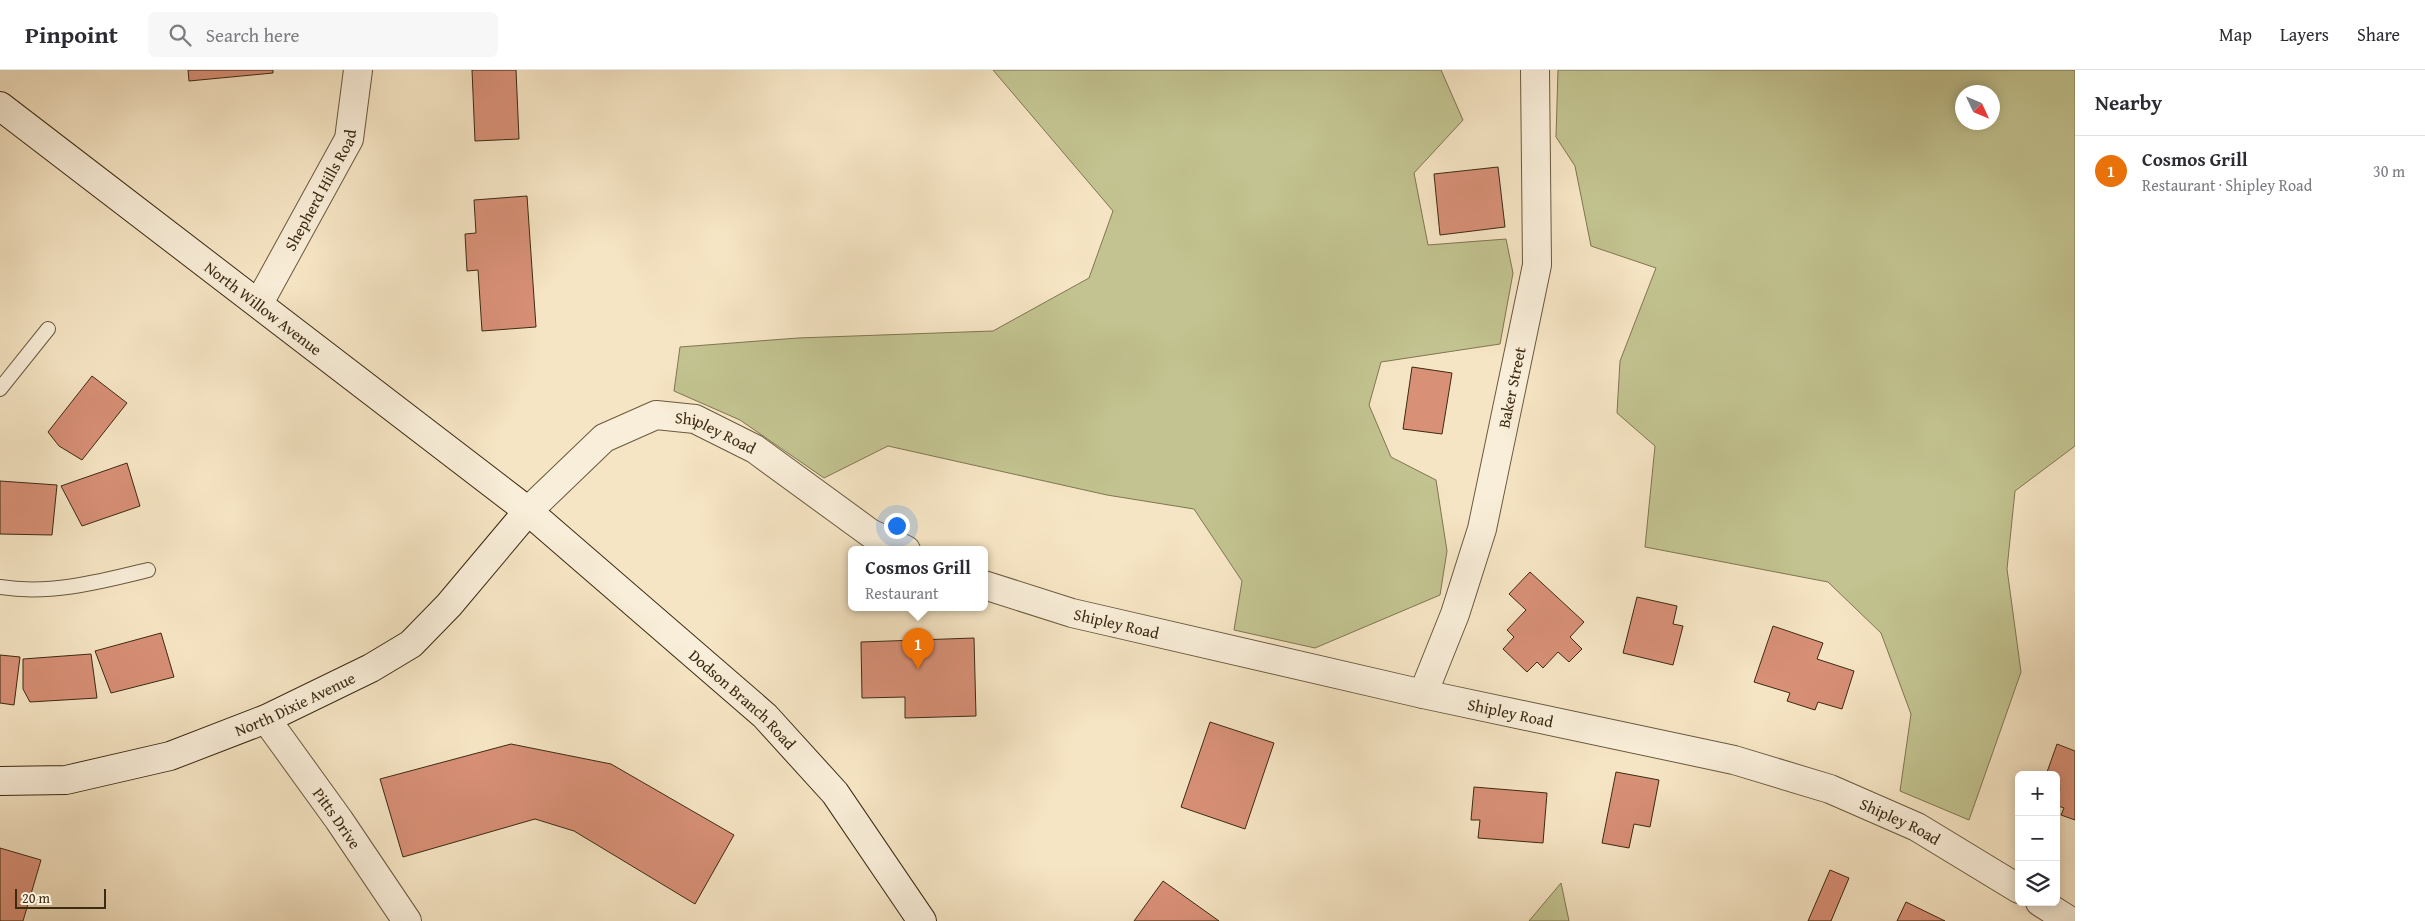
<!DOCTYPE html>
<html lang="en">
<head>
<meta charset="utf-8">
<style>
  :root { --surface:#fff; --page:#f7f7f7; --text:#2b2b33; --muted:#7c7c81; --line:#e1e1e2; --accent:#8f2418 }
  body { margin:0; font-family:"Gentium Book Plus",serif; background:var(--page); color:var(--text) }
  .controls { position:absolute; right:15px; bottom:15px; display:grid; overflow:hidden; border-radius:8px; box-shadow:0 2px 12px #0003 }
  .controls button { width:45px; height:45px; display:grid; place-items:center; padding:0; border:0; border-bottom:1px solid var(--line); background:var(--surface); color:var(--text); font:25px sans-serif }
  .compass { position:absolute; left:1955px; top:15px; width:45px; height:45px; border-radius:50%; background:var(--surface); box-shadow:0 2px 12px #0003; rotate:134deg }
  .scale { position:absolute; left:15px; bottom:12px; width:91px; box-sizing:border-box; padding-left:5px; border:2px solid #3c2a11; border-top:0; font-size:14px; line-height:18px; white-space:nowrap; color:#3c2a11; -webkit-text-stroke:4px #f9eed9; paint-order:stroke }
  .you { position:absolute; left:896px; top:455px; width:18px; height:18px; margin:-12px; border:4px solid #fff; border-radius:50%; background:#1a73e8; box-shadow:0 0 0 8px #1a73e833 }
  .badge { display:grid; place-items:center; width:32px; height:32px; border-radius:50%; background:var(--accent); color:#fff; font-size:16px; font-weight:700 }
  .pin { position:absolute; translate:-50% -41px; filter:drop-shadow(0 1px 2px #0008) }
  .pin::after { content:''; position:absolute; top:26px; width:18px; height:15px; background:inherit; clip-path:polygon(0 0,100% 0,50% 100%) }
  .popup { position:absolute; left:848px; top:476px; width:140px; height:65px; box-sizing:border-box; display:grid; place-content:center; border-radius:8px; background:var(--surface); filter:drop-shadow(0 1px 4px #0005); font-size:16px; white-space:nowrap; color:var(--muted) }
  .popup b { font-size:19px; color:var(--text) }
  .popup::after { content:''; position:absolute; left:50%; top:100%; margin-left:-10px; border:10px solid transparent; border-top-color:var(--surface) }
  .list { margin:0; padding:0; list-style:none }
  h2 { display:flex; justify-content:space-between; align-items:center; height:65px; margin:0; padding:0 20px; font-size:21px }
  h2 small { font-size:16px; font-weight:400; color:var(--muted) }
  .list li { display:grid; grid-template-columns:32px 1fr auto; gap:15px; align-items:center; box-sizing:border-box; height:70px; padding:0 20px; border-top:1px solid var(--line) }
  .list b { display:block; font-size:19px; white-space:nowrap }
  .list p { margin:0; font-size:16px; white-space:nowrap; color:var(--muted) }
  .list em { font-size:16px; font-style:normal; color:var(--muted) }
  .icon { flex:none; width:28px; height:28px; fill:none; stroke:currentColor; stroke-width:2; stroke-linecap:round; stroke-linejoin:round }
  .map { position:relative; flex:none; width:2075px; height:851px; overflow:hidden }
  header { display:flex; align-items:center; gap:30px; box-sizing:border-box; height:70px; padding:0 25px; background:var(--surface); border-bottom:1px solid var(--line) }
  header strong { font-size:24px }
  nav { display:flex; gap:28px; margin-inline-start:auto; font-size:18px }
  .search { width:350px; height:45px; background:var(--page); display:flex; align-items:center; gap:12px; box-sizing:border-box; padding:0 18px; border-radius:8px; color:var(--muted); font-size:19px }
  main { display:flex }
  aside { flex:1; background:var(--surface) }
  .map>svg:first-child { display:block }
  .green { fill:#c2c390; stroke:#7f7650; fill-rule:evenodd }
  .building { fill:#d89077; stroke:#3c2a11 }
  .lines { fill:none; stroke-linecap:round; stroke-linejoin:round }
  .lane-casing { stroke:#6a593e; stroke-width:16 }
  .street-casing { stroke:#6a593e; stroke-width:30 }
  .secondary-casing { stroke:#3c2a11; stroke-width:30 }
  .lane { stroke:#f9eed9; stroke-width:14 }
  .street { stroke:#f9eed9; stroke-width:28 }
  .secondary { stroke:#f9eed9; stroke-width:28 }
  .labels { text-anchor:middle; dominant-baseline:central; stroke-width:4; stroke-linejoin:round; paint-order:stroke }
  .street-label { font-size:16px; fill:#3c2a11; stroke:#f9eed9 }
</style>
</head>
<body>
<header>
<strong>Pinpoint</strong>
<div class="search"><svg class="icon" aria-label="search" viewBox="0 0 24 24"><circle cx="10" cy="10" r="6"/><path d="M15 15l6 6"/></svg>Search here</div>
<nav><a>Map</a><a>Layers</a><a>Share</a></nav>
</header>
<main>
<div class="map">
<svg width="2075" height="851" viewBox="0 0 2075 851">
  <rect width="100%" height="100%" fill="#f6e5c4"/>
  <filter id="stains"><feTurbulence type="fractalNoise" baseFrequency=".004" numOctaves="4"/><feColorMatrix values="0 0 0 0 .2 0 0 0 0 .09 0 0 0 0 .02 0 0 0 .5 -.17"/></filter>
  <radialGradient id="worn" r=".72"><stop offset=".6" stop-color="#630" stop-opacity="0"/><stop offset="1" stop-color="#630" stop-opacity=".3"/></radialGradient>
  <path class="green" d="M993,0h448l22,50 -49,53 14,72 78,-6 7,34 -13,71 -119,18 -12,43 22,52 45,23 11,71 -7,44 -125,53 -81,-18 8,-49 -48,-72 -87,-14 -219,-49 -64,32 -84,-58 -66,-29 6,-44 118,-9 195,-7 96,-53 24,-67z
    M1558,0h517v376l-60,45 -8,78 14,103 -52,148 -69,-29 11,-77 -30,-81 -53,-51 -183,-35 10,-101 -38,-33 3,-52 36,-93 -65,-22 -16,-80 -19,-29zM1992,22v30h-30v-30z
    M1561,813l8,38h-40z"/>
  <path class="building" d="M188,0h85v3l-84,8z
    M472,0h44l3,69 -44,2z
    M1498,97l7,60 -65,8 -6,-61z
    M527,126l9,131 -54,4 -4,-61 -11,1 -2,-37 11,-1 -2,-33z
    M1412,297l40,6 -10,61 -39,-5z
    M92,306l35,27 -45,57 -23,-14 -11,-14z
    M127,393l13,43 -58,20 -21,-40z
    M0,411l57,4 -5,50 -52,-1z
    M1530,502l54,50 -14,15 12,12 -13,13 -11,-10 -15,16 -6,-6 -10,10 -24,-23 11,-12 -7,-7 19,-20 -17,-16z
    M1637,527l40,9 -4,18 10,2 -10,39 -50,-12z
    M1773,556l50,17 -6,16 37,12 -12,38 -24,-7 -3,8 -28,-9 3,-8 -36,-11z
    M161,563l13,44 -63,16 -16,-42z
    M974,568l2,78 -71,2v-21l-43,1 -1,-56z
    M91,584l6,44 -67,4 -7,-13v-30z
    M0,585l20,2 -6,48 -14,-2z
    M1210,652l64,21 -29,86 -64,-22z
    M511,674l100,20 123,71 -39,69 -121,-73 -39,-12 -132,38 -23,-78z
    M2057,674l18,7v69l-14,-5 3,-7 -8,-3 4,-17 -4,-2v-11h-10z
    M1616,702l43,8 -9,47 -16,-3 -5,24 -27,-5z
    M1474,717l73,6 -4,50 -65,-5 2,-18h-9z
    M0,778l41,12 -18,61h-23z
    M1830,800l19,8 -18,43h-23z
    M1163,811l56,40h-85z
    M1906,832l39,19h-48z"/>
  <g class="lines">
    <defs>
      <path id="lane" d="M0,319l48,-60
        M0,517c50,8 99,-5 148,-17"/>
      <g id="street">
        <path id="s1" d="M259,233l90,-164 9,-69"/>
        <path id="s2" d="M528,441l76,-73 52,-23 39,4 60,30 115,84 36,17"/>
        <path id="s3" d="M984,515l88,28 351,81 311,66 96,29 87,38 102,62"/>
        <path id="s4" d="M1423,624l32,-80 27,-85 55,-264 -2,-195"/>
        <path id="s5" d="M266,649l73,101 68,101"/>
        <path d="M2040,832l30,19"/>
      </g>
      <g id="secondary">
        <path id="s6" d="M0,36l528,405 237,205 70,77 87,128"/>
        <path id="s7" d="M0,711l66,-1 104,-24 96,-37 105,-51 40,-24 38,-39 79,-94"/>
      </g>
    </defs>
    <use href="#lane" class="lane-casing"/>
    <use href="#street" class="street-casing"/>
    <use href="#secondary" class="secondary-casing"/>
    <use href="#lane" class="lane"/>
    <use href="#street" class="street"/>
    <use href="#secondary" class="secondary"/>
  </g>
  <g class="labels">
    <g class="street-label">
      <text stroke="none"><textPath href="#s1" startOffset="129">Shepherd Hills Road</textPath></text>
      <text stroke="none"><textPath href="#s6" startOffset="332">North Willow Avenue</textPath></text>
      <text stroke="none"><textPath href="#s4" startOffset="320">Baker Street</textPath></text>
      <text stroke="none"><textPath href="#s2" startOffset="225">Shipley Road</textPath></text>
      <text stroke="none"><textPath href="#s3" startOffset="138">Shipley Road</textPath></text>
      <text stroke="none"><textPath href="#s6" startOffset="951">Dodson Branch Road</textPath></text>
      <text stroke="none"><textPath href="#s7" startOffset="308">North Dixie Avenue</textPath></text>
      <text stroke="none"><textPath href="#s3" startOffset="542">Shipley Road</textPath></text>
      <text stroke="none"><textPath href="#s5" startOffset="122">Pitts Drive</textPath></text>
      <text stroke="none"><textPath href="#s3" startOffset="948">Shipley Road</textPath></text>
    </g>
  </g>
  <rect width="100%" height="100%" filter="url(#stains)"/>
  <rect width="100%" height="100%" fill="url(#worn)"/>
</svg>
<div class="controls">
<button>+</button>
<button>−</button>
<button><svg class="icon" aria-label="layers" viewBox="0 0 24 24"><path d="M12 4l9 5-9 5-9-5zM3 14l9 5 9-5"/></svg></button>
</div>
<svg class="compass" viewBox="-18 -18 36 36"><path d="M0-13l5 13h-10z" fill="#e53935"/><path d="M0 13l5-13h-10z" fill="#7c7c81"/></svg>
<div class="scale">20 m</div>
<div class="you"></div>
<div class="pin badge" style="left:918px;top:599px;background:#e8710a">1</div>
<div class="popup"><b>Cosmos Grill</b>Restaurant</div>
</div>
<aside>
<h2>Nearby<small></small></h2>
<ul class="list">
<li><span class="badge" style="background:#e8710a">1</span><div><b>Cosmos Grill</b><p>Restaurant · Shipley Road</p></div><em>30 m</em></li>
</ul>
</aside>
</main>
</body>
</html>
